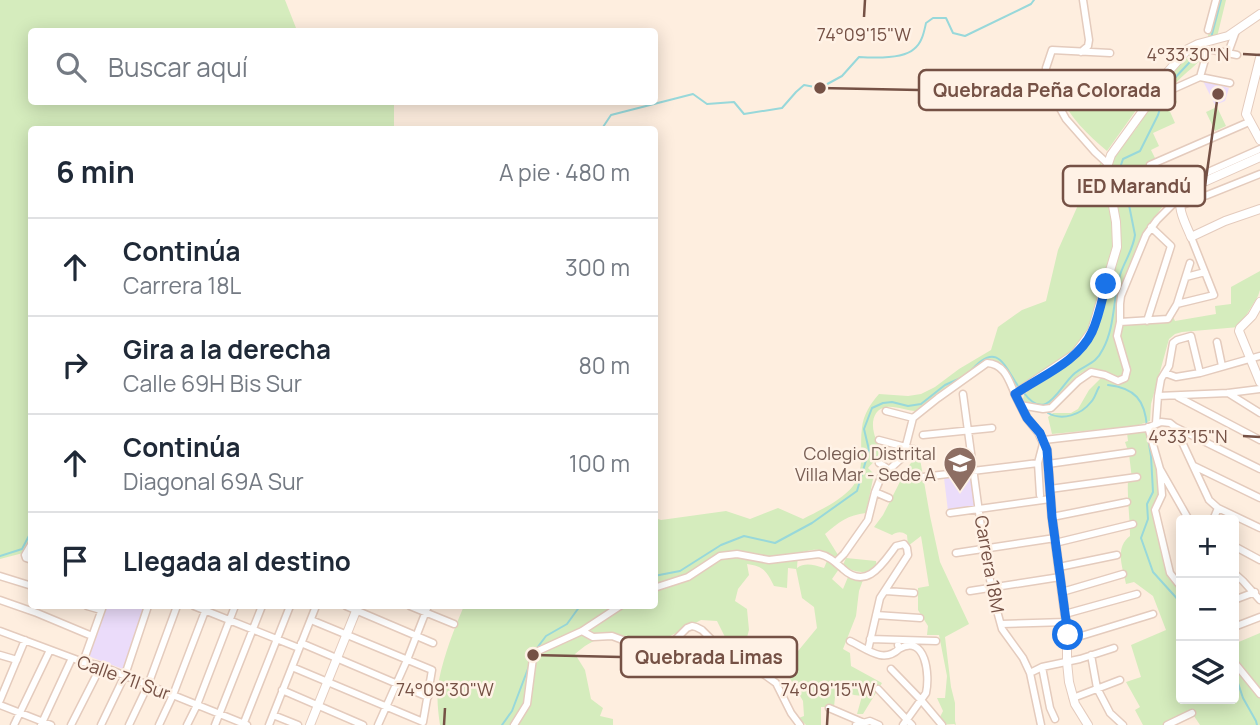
<!DOCTYPE html>
<html lang="es">
<head>
<meta charset="utf-8">
<style>
  :root { --surface:#fff; --page:#f6f6f7; --text:#1f2937; --muted:#747a83; --line:#e0e1e3 }
  body { margin:0; font-family:Manrope,sans-serif; background:var(--page); color:var(--text) }
  .controls { position:absolute; right:21px; bottom:21px; display:grid; overflow:hidden; border-radius:7px; box-shadow:0 4px 18px #0003 }
  .controls button { width:63px; height:63px; display:grid; place-items:center; padding:0; border:0; border-bottom:2px solid var(--line); background:var(--surface); color:var(--text); font:35px sans-serif }
  .stop { position:absolute; width:21px; height:21px; margin:-16px; border:5px solid #1a73e8; border-radius:50%; background:#fff }
  .stop.end { background:#1a73e8; border-color:#fff; box-shadow:0 2px 7px #0008 }
  .list { margin:0; padding:0; list-style:none }
  h2 { display:flex; justify-content:space-between; align-items:center; height:91px; margin:0; padding:0 28px; font-size:30px }
  h2 small { font-size:23px; font-weight:400; color:var(--muted) }
  .list li { display:grid; grid-template-columns:46px 1fr auto; gap:21px; align-items:center; box-sizing:border-box; height:98px; padding:0 28px; border-top:2px solid var(--line) }
  .list b { display:block; font-size:26px; white-space:nowrap }
  .list p { margin:0; font-size:23px; white-space:nowrap; color:var(--muted) }
  .list em { font-size:23px; font-style:normal; color:var(--muted) }
  .icon { flex:none; width:38px; height:38px; fill:none; stroke:currentColor; stroke-width:2; stroke-linecap:round; stroke-linejoin:round }
  .map { position:relative; flex:none; width:1260px; height:725px; overflow:hidden }
  .search { position:absolute; background:var(--surface); box-shadow:0 4px 18px #0003; left:28px; top:28px; width:630px; height:77px; display:flex; align-items:center; gap:18px; box-sizing:border-box; padding:0 24px; border-radius:7px; color:var(--muted); font-size:26px }
  .panel { position:absolute; background:var(--surface); box-shadow:0 4px 18px #0003; left:28px; top:126px; width:630px; height:483px; border-radius:7px }
  .map>svg:first-child { display:block }
  .education { fill:#ebdcfa }
  .green { fill:#d5ecbd }
  .lines { fill:none; stroke-linecap:round; stroke-linejoin:round }
  .stream { stroke:#98d8da; stroke-width:2 }
  .minor-casing { stroke:#e4cbbd; stroke-width:9 }
  .tertiary-casing { stroke:#e4cbbd; stroke-width:10 }
  .minor { stroke:#fff; stroke-width:6 }
  .tertiary { stroke:#fff; stroke-width:8 }
  .route { stroke:#1a73e8; stroke-width:9 }
  .ticks { fill:none; stroke:#755145; stroke-width:2.5 }
  .labels { text-anchor:middle; dominant-baseline:central; stroke-width:5; stroke-linejoin:round; paint-order:stroke }
  .education-label { font-size:18px; fill:#785e54; stroke:#fff2e6; text-anchor:end }
  .street-label { font-size:18px; fill:#755145; stroke:#fff2e6 }
  .ticks-label { font-size:18px; text-anchor:middle; fill:#755145; stroke:#fff2e6; stroke-width:5; stroke-linejoin:round; paint-order:stroke }
  .leader { fill:none; stroke:#755145; stroke-width:2.5 }
  .callout-dot { fill:#755145; stroke:#fff2e6; stroke-width:2.5 }
  .callout { fill:#fff2e6; stroke:#755145; stroke-width:2.5 }
  .callout-label { font-size:19px; text-anchor:middle; font-weight:bold; fill:#755145 }
</style>
</head>
<body>
<div class="map">
<svg width="1260" height="725" viewBox="0 0 1260 725">
  <rect width="100%" height="100%" fill="#feeedf"/>
  <path class="education" d="M1203,81l26,7 -4,13 -10,4z
    M972,475l4,32 -28,4 -4,-33z
    M106,606h38l-21,63 -35,-13z"/>
  <path class="green" d="M0,0h285l11,28 79,3 -343,1v70h362v27l-362,1 -1,408 -8,15 -23,6z
    M1217,0h9l-9,37 -10,3z
    M1202,46l6,3c-6,15 -28,25 -37,41l6,12 -9,5 7,16 -22,10 6,13 -8,4 6,12 -7,3 6,15 -5,2 6,13 23,-10 2,3c-39,27 -55,93 -66,137l49,-3 5,-2 3,-3 2,4 41,-7 -1,-8 16,-2v-17l29,-16v19l-2,6 -19,31 -57,5 -7,2 -6,5 -18,65 -1,17 -14,5 -84,8 -4,-17 5,-4h18l7,-4 11,-19 17,-17c-29,-16 -38,23 -58,33 -7,4 -15,0 -22,-2l-3,-5 1,-4 4,-4c25,-16 56,-32 69,-61 6,-13 8,-28 12,-41 5,-20 11,-39 12,-59l-12,-60 4,-12 23,-29 36,-57 22,-22z
    M1059,94l85,5 -37,52c-20,-17 -36,-32 -48,-57z
    M1217,107l9,19 -11,5 -9,-19z
    M1101,162l13,72 -2,14 -24,82 -16,21 -56,37c-7,-15 -10,-29 -29,-27l-71,50c-10,0 -19,-5 -29,-4 -13,1 -16,15 -13,26 1,6 6,10 6,16 0,8 -7,13 -12,19l6,6 -8,39c-18,2 -27,9 -41,21l13,21 -4,2c-15,-10 -19,-8 -36,-4l-1,15c8,-6 17,-3 27,0l3,-7 12,8 -7,10 11,10 5,-12 15,3 -4,11 -3,25 -13,33 7,4 1,13 31,17 -19,31h-6l5,-18 -8,-1 -18,-8 -2,20h-13v18h-15l-7,-7 5,-2 -1,-15 -19,-33 33,-40 -3,-21 -12,-9 -6,-29 -8,-1 -1,20 -13,-2c-7,-15 -11,-20 -27,-22l2,11 -11,14 -3,12 12,8 2,21 -3,11h-12l-9,-4 -8,-16 -16,-1 -50,26c-34,-7 -46,-18 -76,8l10,16 6,29 12,9 -3,8 13,3v6h-173c-2,-14 -4,-30 -1,-45 5,-25 15,-51 25,-74h190l1,-88 6,2 65,-9 24,8 28,-11 25,11c17,-9 38,-18 50,-33 13,-17 6,-39 9,-58 1,-13 9,-25 17,-34l29,2 13,-2 14,-7 24,-18 32,-19 7,-23 24,-17 24,-9 12,-51 29,-65z
    M1145,431l14,47v17l-5,15 15,63 7,13 5,4v109h53v-55l26,-11v92h-60l-8,-12 -25,12h-24l-8,-15 5,-3 -14,-25 15,-5 -10,-32 35,-15 -13,-34 -19,-14 -8,2c-3,-16 -12,-36 4,-48 0,-19 -3,-36 -2,-55l4,-2 -3,-25 -4,-12 3,-1 -1,-8z
    M919,453l11,63 10,46 29,62 -24,13 6,50 4,16v18l1,4 -2,-1 -18,1 7,-14 -6,-13h8l2,-22 -8,-41h-12l1,-9 -10,-16v-22l11,-2 -8,-50 -13,10 -1,-11c-6,-4 -10,-3 -15,0l-18,-8 9,-12 24,-47z
    M846,558l30,3 1,6c-11,8 -23,6 -34,-2z"/>
  <g class="lines">
    <path class="stream" d="M1211,38l10,-38
      M601,130l10,-15 82,-21 14,10 27,-2 10,12 38,-6 14,-16 8,-7 16,3 22,-12 17,-19c15,1 44,2 55,-8 8,-6 10,-17 12,-26l7,-5h13l7,15 12,3 66,-32 3,-4
      M970,372c28,-34 35,-4 50,17
      M1108,385c27,3 37,15 39,42
      M1024,393c23,31 35,-7 51,-20 13,-10 20,-8 28,-24 12,-22 10,-50 17,-74 4,-13 13,-25 15,-40l-14,-70 2,-6 17,-8 18,-36 5,-16 7,-16 35,-37
      M1048,413c14,8 33,2 43,-11 4,-4 5,-10 8,-15
      M1147,432l4,24 2,36 -6,12 1,15 -7,19 12,34 28,31
      M0,556l22,-7 10,-19
      M654,576l26,-5 41,-26 23,-9 31,7 37,-20 45,-32 12,-41 -5,-21 8,-21 11,-5 9,-1 16,4 13,-2 24,-19 18,-8
      M537,648l9,-12 21,-12 13,-18
      M1234,679l4,4 5,15 13,23 1,4
      M502,725l10,-14 17,-45"/>
    <defs>
      <path id="minor" d="M1208,30l8,-30
        M1081,52l7,-6 1,-6 -6,-40
        M1228,53l8,-22
        M1200,77l8,-28 29,6
        M1200,77l30,6
        M1171,90l29,-13
        M1108,164l-13,-12 -29,-33 -10,-18 -11,-11 1,-22 6,-18 58,3
        M1150,165l99,-43
        M1208,172l52,-23
        M1180,206l80,-32
        M1186,277l19,-5
        M1177,304l13,-41
        M1147,321l24,-75 -20,-19
        M1120,322l48,-3 9,-15 37,-9 -23,-58
        M1217,342l5,24
        M1165,373l11,4 24,-4 60,-17
        M1228,393l32,20
        M963,394l21,155 10,51 8,29 21,29 7,15 11,52
        M1158,396l70,-3 32,-4
        M1178,397l82,43
        M1020,405l23,4 8,-1 27,-27 13,-9 14,3 13,6 7,-3 2,-8 -10,-34 3,-14v-18l1,-8 25,-61 11,-15 25,-25
        M886,411l27,7
        M913,418l25,-20 49,-35c18,1 22,18 28,31
        M1156,423l2,-27 3,-17 8,-13 4,-23 4,-3 14,-4 9,37
        M1148,427l12,42 29,51
        M1175,427l34,73 9,8 42,20
        M923,435l69,-7
        M879,440l38,10
        M879,463l22,14
        M1048,464l84,-12
        M1194,466l66,32
        M1160,469l2,26 -7,15 15,63 11,14
        M923,477l115,-14
        M1050,489l87,-12
        M875,492l14,6
        M1040,495l-2,-32 6,-23 87,-10 16,-2 14,-6 9,1 5,4 85,42
        M950,513l100,-14
        M1052,517l75,-15
        M1213,520l5,-12
        M32,543l-7,12 1,3 6,2
        M1055,543l78,-19
        M1234,546l26,14
        M956,553l99,-15
        M836,562l8,-8 24,-34 7,-28 6,-15 22,-20 10,-39
        M1059,567l58,-12
        M1234,573l9,8 17,19
        M0,576l32,10
        M654,588l34,-11 32,-21 17,-2 32,6 50,-6c10,2 16,8 24,15 24,22 40,-6 53,-23l8,-2 3,4 1,7 -28,43 -12,52
        M886,591l28,2
        M970,591l90,-14
        M1062,592l61,-18
        M0,600l37,13 55,23
        M1234,600l21,-8
        M87,606l14,4
        M194,606l105,42
        M346,606l87,37
        M410,606l44,18
        M1065,614l72,-20
        M876,615l44,3
        M1001,624l66,-2
        M1234,627l26,-10
        M0,631l83,31 18,4 146,59
        M582,631l11,6 19,-1 16,6 11,11 16,-2 13,-4 19,-19 5,-2 4,1 6,3 14,14 13,3 25,17 8,9 14,10 15,30 9,12
        M870,639l66,2
        M1068,640l85,-26
        M850,641c17,8 33,23 49,8l-1,-4
        M301,643l127,54
        M899,649c27,-16 31,27 27,44l-23,32
        M0,655l17,5
        M1091,655l6,33 13,25 13,12
        M83,662l20,-56
        M1234,662l26,32
        M292,667l131,55 9,-52 -121,-50
        M1042,667l8,41 5,11
        M891,669l30,31 21,25
        M1030,673l12,-6 38,-8 34,-11
        M878,689l34,36
        M282,690l81,35
        M1073,698l47,-18
        M0,700l25,-60
        M0,705l51,20
        M829,708l35,15
        M273,715l25,10
        M14,725l36,-75
        M41,725l31,-67
        M71,725l30,-59
        M101,725l24,-50 23,-69
        M129,725l19,-40 29,-79
        M159,725l14,-30 34,-89
        M187,725l10,-20 38,-99
        M215,725l47,-119
        M243,725l47,-119
        M269,725l47,-119
        M378,725l29,-65 21,-54
        M514,725l13,-21 6,-46 3,-6 46,-21 38,-25
        M856,725l14,-4 9,4
        M1167,725l25,-12"/>
      <path id="tertiary" d="M1260,58l-14,56 14,26
        M1260,157l-72,32c-16,14 -3,32 3,48l34,-16 35,-12
        M1260,302l-8,14 -12,12 -1,3 21,51
        M310,725l48,-119
        M1088,725l-13,-21 -6,-22 -2,-20v-33l-15,-112 -5,-67 -8,-17 -12,-15 -12,-24 60,-40 17,-23 25,-84 -1,-25 -9,-49 1,-9 3,-9 34,-47 21,-34 22,-25 10,-5 30,-8 32,-22"/>
    </defs>
    <use href="#minor" class="minor-casing"/>
    <use href="#tertiary" class="tertiary-casing"/>
    <use href="#minor" class="minor"/>
    <use href="#tertiary" class="tertiary"/>
  </g>
  <g class="lines">
    <path class="route" d="M1068,635l-16,-118 -5,-67 -7,-17 -13,-15 -12,-24c26,-18 63,-32 77,-62 7,-15 10,-32 14,-48"/>
  </g>
  <path class="ticks" d="M864,17l1,-17M1243,54l17,1M1243,436l17,1M444,725l1,-17M827,725l1,-17"/>
  <defs>
    <symbol id="school-pin" viewBox="-11 -11 22 30"><path d="M0 17L-7.5 6A9.5 9.5 0 1 1 7.5 6Z" fill="#8d6e63" stroke="#fff2e6"/><path d="M0-5L7-2L0 1L-7-2ZM-4 1L0 2.5L4 1V4Q0 6-4 4Z" fill="#fff"/></symbol>
  </defs>
  <g fill-rule="evenodd">
    <use href="#school-pin" x="941" y="444" width="38" height="52"/>
  </g>
  <g class="labels">
    <g class="education-label">
      <text x="936" y="453">Colegio Distrital<tspan x="936" dy="21">Villa Mar - Sede A</tspan></text>
    </g>
    <g class="street-label">
      <text transform="translate(990 564) rotate(80)">Carrera 18M</text>
      <text transform="translate(124 677) rotate(20)">Calle 71I Sur</text>
    </g>
  </g>
  <g class="ticks-label">
    <text x="864" y="41">74°09'15"W</text>
    <text x="1188" y="61">4°33'30"N</text>
    <text x="1188" y="443">4°33'15"N</text>
    <text x="445" y="696">74°09'30"W</text>
    <text x="828" y="696">74°09'15"W</text>
  </g>
  <path class="leader" d="M820 88L919 90M1218 94L1205 186M533 655L621 657"/>
  <g class="callout-dot">
    <circle cx="820" cy="88" r="7"/>
    <circle cx="1218" cy="94" r="7"/>
    <circle cx="533" cy="655" r="7"/>
  </g>
  <g class="callout">
    <rect x="919" y="70" width="256" height="40" rx="7"/>
    <rect x="1063" y="166" width="142" height="40" rx="7"/>
    <rect x="621" y="637" width="176" height="40" rx="7"/>
  </g>
  <g class="callout-label">
    <text x="1047" y="97">Quebrada Peña Colorada</text>
    <text x="1134" y="193">IED Marandú</text>
    <text x="709" y="664">Quebrada Limas</text>
  </g>
</svg>
<div class="controls">
<button>+</button>
<button>−</button>
<button><svg class="icon" aria-label="layers" viewBox="0 0 24 24"><path d="M12 4l9 5-9 5-9-5zM3 14l9 5 9-5"/></svg></button>
</div>
<div class="stop" style="left:1068px;top:635px"></div>
<div class="stop end" style="left:1106px;top:284px"></div>
<div class="search"><svg class="icon" aria-label="search" viewBox="0 0 24 24"><circle cx="10" cy="10" r="6"/><path d="M15 15l6 6"/></svg>Buscar aquí</div>
<section class="panel">
<h2>6 min<small>A pie · 480 m</small></h2>
<ul class="list">
<li><svg class="icon" aria-label="ahead" viewBox="0 0 24 24"><path d="M12 20V5M6 11l6-6 6 6"/></svg><div><b>Continúa</b><p>Carrera 18L</p></div><em>300 m</em></li>
<li><svg class="icon" aria-label="right" viewBox="0 0 24 24"><path d="M7 20v-9h11M14 6l5 5-5 5"/></svg><div><b>Gira a la derecha</b><p>Calle 69H Bis Sur</p></div><em>80 m</em></li>
<li><svg class="icon" aria-label="ahead" viewBox="0 0 24 24"><path d="M12 20V5M6 11l6-6 6 6"/></svg><div><b>Continúa</b><p>Diagonal 69A Sur</p></div><em>100 m</em></li>
<li><svg class="icon" aria-label="arrive" viewBox="0 0 24 24"><path d="M6 21V4h12l-3 4 3 4H6"/></svg><div><b>Llegada al destino</b></div></li>
</ul>
</section>
</div>
</body>
</html>
